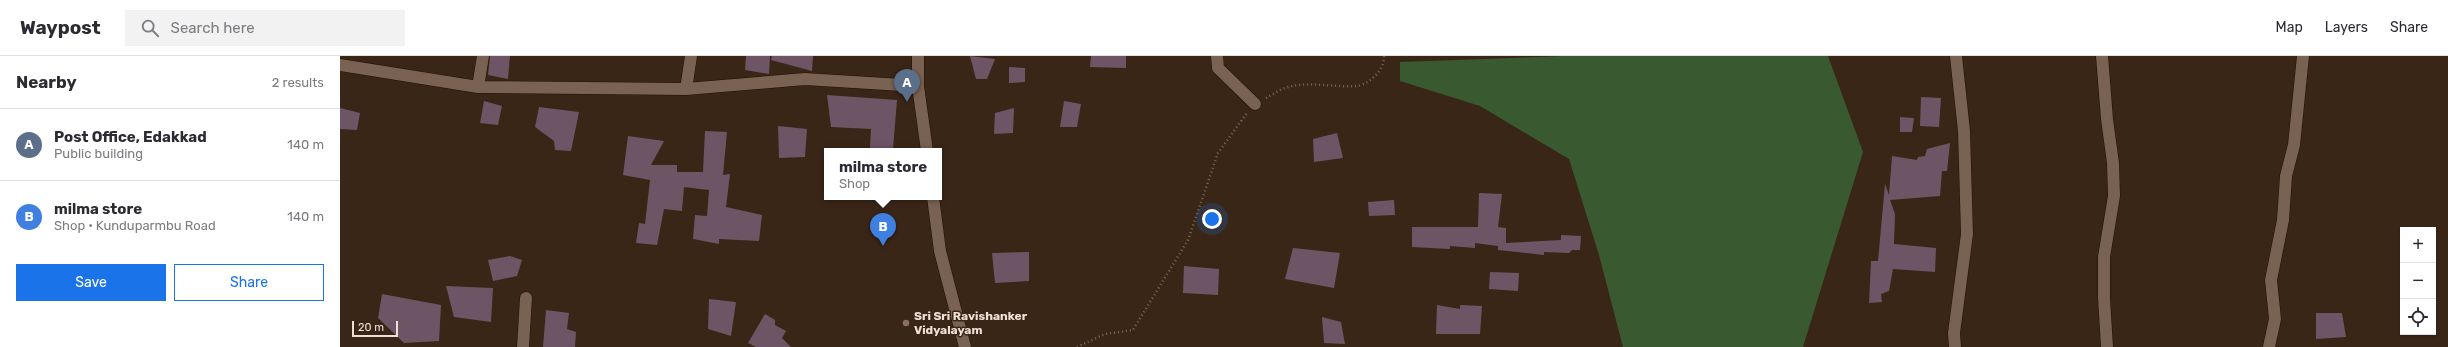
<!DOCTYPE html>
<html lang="en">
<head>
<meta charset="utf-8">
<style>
  :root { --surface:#fff; --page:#f2f2f3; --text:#2b2b33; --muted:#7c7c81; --line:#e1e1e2; --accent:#1a73e8 }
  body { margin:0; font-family:Rubik,sans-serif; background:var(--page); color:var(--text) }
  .controls { position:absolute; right:12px; bottom:12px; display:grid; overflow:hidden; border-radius:0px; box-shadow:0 1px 3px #0004 }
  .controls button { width:36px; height:36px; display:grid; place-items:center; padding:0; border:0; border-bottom:1px solid var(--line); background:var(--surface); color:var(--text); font:20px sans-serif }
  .scale { position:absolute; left:12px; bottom:10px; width:46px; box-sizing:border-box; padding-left:4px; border:2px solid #eee0d6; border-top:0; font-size:11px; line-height:14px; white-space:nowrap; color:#eee0d6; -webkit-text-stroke:3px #3a2617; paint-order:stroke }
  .you { position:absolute; left:872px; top:163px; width:14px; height:14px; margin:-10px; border:3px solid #fff; border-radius:50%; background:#1a73e8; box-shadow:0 0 0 6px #1a73e833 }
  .badge { display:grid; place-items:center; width:26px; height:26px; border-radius:50%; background:var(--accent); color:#fff; font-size:13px; font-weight:700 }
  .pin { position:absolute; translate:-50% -33px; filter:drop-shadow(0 1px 2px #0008) }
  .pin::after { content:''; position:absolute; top:21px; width:14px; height:12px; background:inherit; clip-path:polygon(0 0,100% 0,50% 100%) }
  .popup { position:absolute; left:484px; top:92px; width:118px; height:52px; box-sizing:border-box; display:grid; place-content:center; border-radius:0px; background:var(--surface); filter:drop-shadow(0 1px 3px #0005); font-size:13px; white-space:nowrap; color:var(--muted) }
  .popup b { font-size:15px; color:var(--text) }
  .popup::after { content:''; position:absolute; left:50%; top:100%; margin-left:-8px; border:8px solid transparent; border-top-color:var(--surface) }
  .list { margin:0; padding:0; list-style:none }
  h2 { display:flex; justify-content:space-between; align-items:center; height:52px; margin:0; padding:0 16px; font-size:17px }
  h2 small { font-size:13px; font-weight:400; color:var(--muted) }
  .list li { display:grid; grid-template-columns:26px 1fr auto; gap:12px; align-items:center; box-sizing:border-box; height:72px; padding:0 16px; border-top:1px solid var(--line) }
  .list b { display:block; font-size:15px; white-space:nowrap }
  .list p { margin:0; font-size:13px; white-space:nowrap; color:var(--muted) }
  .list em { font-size:13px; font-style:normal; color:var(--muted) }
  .actions { display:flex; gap:8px; padding:12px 16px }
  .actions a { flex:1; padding:9px 0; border:1px solid var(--accent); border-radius:0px; text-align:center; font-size:14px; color:var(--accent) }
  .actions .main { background:var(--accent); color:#fff }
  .icon { flex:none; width:22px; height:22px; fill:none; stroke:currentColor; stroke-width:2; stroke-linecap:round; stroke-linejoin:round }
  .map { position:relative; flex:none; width:2108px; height:291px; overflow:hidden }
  header { display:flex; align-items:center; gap:24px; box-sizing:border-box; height:56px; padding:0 20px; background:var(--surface); border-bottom:1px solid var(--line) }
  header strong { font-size:19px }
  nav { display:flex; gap:22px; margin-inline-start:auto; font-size:14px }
  .search { width:280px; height:36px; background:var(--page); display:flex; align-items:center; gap:10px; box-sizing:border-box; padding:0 14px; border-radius:0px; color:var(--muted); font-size:15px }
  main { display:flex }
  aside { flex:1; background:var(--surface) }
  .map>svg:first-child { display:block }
  .green { fill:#395930 }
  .building { fill:#6d5565 }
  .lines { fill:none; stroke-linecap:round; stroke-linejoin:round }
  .street-casing { stroke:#210f02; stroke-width:13 }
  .secondary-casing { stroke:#210f02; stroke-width:13 }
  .path { stroke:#7b695c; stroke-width:2.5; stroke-dasharray:1 3; stroke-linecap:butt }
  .street { stroke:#796251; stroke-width:12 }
  .secondary { stroke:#796251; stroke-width:12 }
  .education-dot { fill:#8d6e63; stroke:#3a2617; stroke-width:1.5 }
  .labels { text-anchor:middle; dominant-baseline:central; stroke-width:3; stroke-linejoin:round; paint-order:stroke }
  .poi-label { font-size:12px; font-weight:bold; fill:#eee0d6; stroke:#3a2617; text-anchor:start }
</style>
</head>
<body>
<header>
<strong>Waypost</strong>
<div class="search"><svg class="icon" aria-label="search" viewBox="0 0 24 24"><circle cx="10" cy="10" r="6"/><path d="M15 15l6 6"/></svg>Search here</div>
<nav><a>Map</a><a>Layers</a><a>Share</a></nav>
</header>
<main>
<aside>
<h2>Nearby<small>2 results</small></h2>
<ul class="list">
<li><span class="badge" style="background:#5c6f8a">A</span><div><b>Post Office, Edakkad</b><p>Public building</p></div><em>140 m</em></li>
<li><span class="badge" style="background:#3f7fe0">B</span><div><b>milma store</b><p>Shop · Kunduparmbu Road</p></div><em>140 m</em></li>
</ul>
<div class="actions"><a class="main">Save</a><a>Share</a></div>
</aside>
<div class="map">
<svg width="2108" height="291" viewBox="0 0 2108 291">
  <rect width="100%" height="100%" fill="#3a2617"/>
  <path class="green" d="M1224,0h264l35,96 -60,195h-180l-24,-92 -30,-96 -89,-53 -80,-25v-19z"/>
  <path class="building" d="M150,0h20l-2,23 -20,-4z
    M406,0h24l-1,18 -24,-4z
    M432,0h41l-1,15 -41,-11z
    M630,0l25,3 -8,20h-11z
    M751,0h35v12l-36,-1z
    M669,11l16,1v14l-16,1z
    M487,39l70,5 -4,49 -23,-1 1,-19 -40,-2z
    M1581,41l20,1 -2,29 -19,-1z
    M144,45l18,5 -4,19 -18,-2z
    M724,45l17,3 -4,23h-17z
    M199,51l40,5 -8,39 -16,-1 -1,-9 -19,-14z
    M0,52l20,5 -3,17 -17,-1z
    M674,52l-1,25 -19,1 1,-21z
    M1560,61l14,1 -2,14h-12z
    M438,70l29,3 -2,28 -26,1z
    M365,75l22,1 -4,43 7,-1 -4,33 36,8 -3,26 -40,-2v5l-26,-5 2,-24 12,1 2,-26 -25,-3 -2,24 -18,-2 -7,36 -21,-2 3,-20 6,1 5,-44 -27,-5 5,-39 36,5 -13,24h26v7h26z
    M997,77l6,25 -29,4 -1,-23z
    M1610,87l-3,28h-5l-2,25 -50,4 5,14 -1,30 42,4 -1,24 -42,-3 -4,22 -8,3 1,8 -13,1 2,-42h7l7,-77 4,11 3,-39 25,4 1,-3 7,-1 2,-7z
    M1139,137l23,1 -4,33 8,1v15l55,-3v-5l20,1 -1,14h-8l-3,3 -25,-1v3l-46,-5v-4l-23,-3v5l-25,-2v3l-38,-2v-20h66z
    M1054,144l1,15 -26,1 -1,-14z
    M953,192l47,5 -6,35 -49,-9z
    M689,196v29l-34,2 -3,-30z
    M170,200l12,4 -5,16 -24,5 -5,-21z
    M844,210l35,3 -1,26 -35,-2z
    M1150,216l29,1 -1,18 -29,-2z
    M106,230l47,2 -2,34 -37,-5z
    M42,238l59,11 -2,36 -35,2 -26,-25z
    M369,243l27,3 -5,34 -23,-7z
    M1097,249l23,4v-4l22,1 -2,28h-44z
    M206,254l23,3 -2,16 9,3 -1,15h-32z
    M1976,257h26l4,24 -30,2z
    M425,258l10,6v5l11,6 -4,7 9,9h-35l-8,-4z
    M982,261l19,5 4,22 -21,-1z"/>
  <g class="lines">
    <defs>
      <path id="street" d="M877,0l1,12 37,36
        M1762,0l5,63 6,44 1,33 -10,61v41l3,49
        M0,9l138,22 208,2 119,-10 113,7
        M138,31l5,-31
        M346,33l5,-33
        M183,291l3,-49
        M1615,291l-1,-14 13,-99 -3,-103 -8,-75
        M1929,291l6,-28 -4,-39 12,-60 3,-44 8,-31 9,-89"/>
      <path id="secondary" d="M578,0v30l9,65
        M593,141l7,54 25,96"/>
    </defs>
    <use href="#street" class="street-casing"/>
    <use href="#secondary" class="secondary-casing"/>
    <path class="path" d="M926,42c6,-3 13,-8 19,-10 24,-8 48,0 72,-2 13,-2 28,-17 27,-30
      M737,291l28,-13 28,-4 55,-90 30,-87 29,-40"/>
    <use href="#street" class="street"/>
    <use href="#secondary" class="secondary"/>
  </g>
  <circle class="education-dot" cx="566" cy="267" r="4"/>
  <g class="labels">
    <g class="poi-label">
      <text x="574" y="260">Sri Sri Ravishanker<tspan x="574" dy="14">Vidyalayam</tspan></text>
    </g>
  </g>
</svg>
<div class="controls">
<button>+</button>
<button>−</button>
<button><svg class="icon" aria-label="locate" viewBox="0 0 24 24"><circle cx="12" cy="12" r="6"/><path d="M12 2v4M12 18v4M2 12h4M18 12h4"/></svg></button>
</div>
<div class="scale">20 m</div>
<div class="you"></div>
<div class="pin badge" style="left:567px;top:46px;background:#5c6f8a">A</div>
<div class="pin badge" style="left:543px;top:190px;background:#3f7fe0">B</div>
<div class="popup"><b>milma store</b>Shop</div>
</div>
</main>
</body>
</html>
